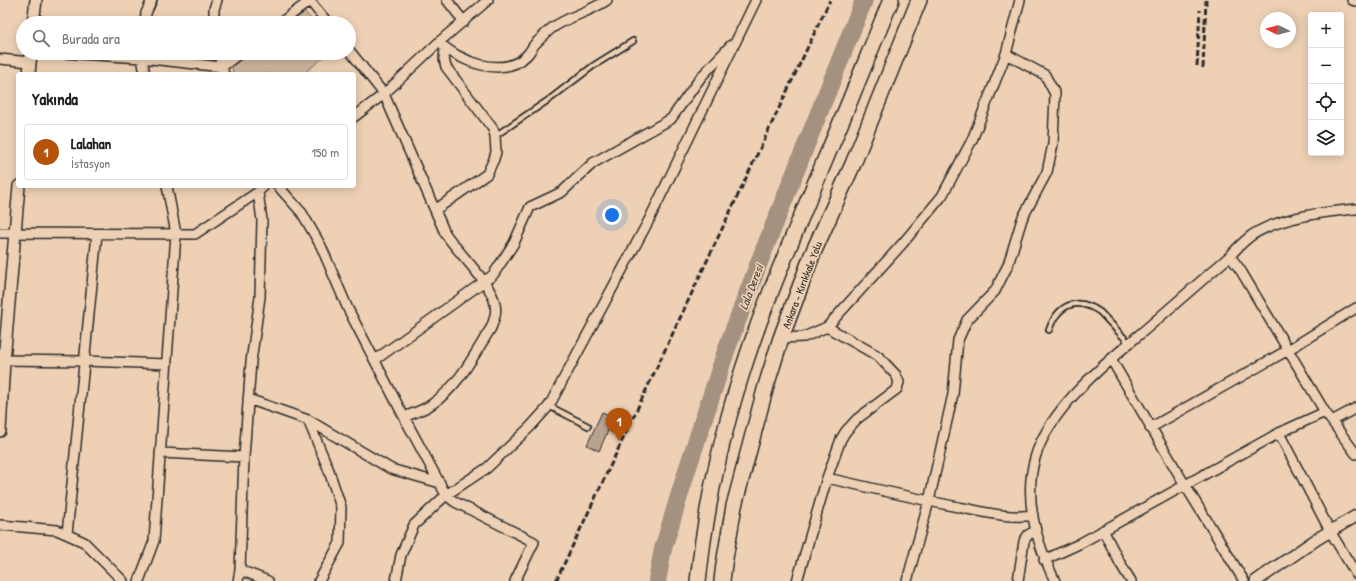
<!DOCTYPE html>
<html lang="tr">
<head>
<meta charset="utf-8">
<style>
  :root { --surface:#fff; --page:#f6f6f6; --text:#222; --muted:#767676; --line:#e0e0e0; --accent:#b45309 }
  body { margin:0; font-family:"Patrick Hand",sans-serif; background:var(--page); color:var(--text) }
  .controls { position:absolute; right:12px; top:12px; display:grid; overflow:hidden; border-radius:4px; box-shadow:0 2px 10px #0003 }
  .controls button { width:36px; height:36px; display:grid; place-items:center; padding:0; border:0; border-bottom:1px solid var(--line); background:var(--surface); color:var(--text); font:20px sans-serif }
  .compass { position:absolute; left:1260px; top:12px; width:36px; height:36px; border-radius:50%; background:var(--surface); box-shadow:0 2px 10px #0003; rotate:275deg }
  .you { position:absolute; left:612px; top:215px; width:14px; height:14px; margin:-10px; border:3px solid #fff; border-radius:50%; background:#1a73e8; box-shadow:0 0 0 6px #1a73e833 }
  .badge { display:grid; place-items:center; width:26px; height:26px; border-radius:50%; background:var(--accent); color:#fff; font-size:13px; font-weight:700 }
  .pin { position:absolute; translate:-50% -33px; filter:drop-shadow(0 1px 2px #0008) }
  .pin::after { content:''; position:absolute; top:21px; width:14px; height:12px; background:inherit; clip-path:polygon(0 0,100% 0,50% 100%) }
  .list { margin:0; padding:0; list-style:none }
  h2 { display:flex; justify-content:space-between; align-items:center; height:52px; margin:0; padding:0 16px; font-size:17px }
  h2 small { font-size:13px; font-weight:400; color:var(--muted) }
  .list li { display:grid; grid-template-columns:26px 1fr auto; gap:12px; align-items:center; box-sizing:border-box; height:56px; margin:0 8px 8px; padding:0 8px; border:1px solid var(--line); border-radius:4px }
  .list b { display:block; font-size:15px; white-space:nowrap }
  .list p { margin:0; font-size:13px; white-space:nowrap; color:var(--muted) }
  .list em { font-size:13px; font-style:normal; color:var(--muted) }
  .icon { flex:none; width:22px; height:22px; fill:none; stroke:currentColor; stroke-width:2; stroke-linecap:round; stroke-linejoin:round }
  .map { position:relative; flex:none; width:1356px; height:581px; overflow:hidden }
  .search { position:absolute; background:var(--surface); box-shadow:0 2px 10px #0003; left:16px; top:16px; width:340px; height:44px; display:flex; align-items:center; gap:10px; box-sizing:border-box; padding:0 14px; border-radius:22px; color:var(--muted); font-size:15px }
  .panel { position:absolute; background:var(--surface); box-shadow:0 2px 10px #0003; left:16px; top:72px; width:340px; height:116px; border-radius:4px }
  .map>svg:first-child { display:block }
  .green { fill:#cfb69e; stroke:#7d7064 }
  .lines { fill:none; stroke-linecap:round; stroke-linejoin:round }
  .river { stroke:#a49180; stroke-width:18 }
  .building { fill:#b8a38f; stroke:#2b2b2b }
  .service-casing { stroke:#2b2b2b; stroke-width:8 }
  .minor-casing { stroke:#2b2b2b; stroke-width:12 }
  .tertiary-casing { stroke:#2b2b2b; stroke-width:14 }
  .trunk-casing { stroke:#2b2b2b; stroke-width:18 }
  .service { stroke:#eed1b4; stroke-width:4.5 }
  .minor { stroke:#eed1b4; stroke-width:9 }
  .tertiary { stroke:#eed1b4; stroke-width:11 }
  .trunk { stroke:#eed1b4; stroke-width:15 }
  .rail { stroke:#2b2b2b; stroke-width:3; stroke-dasharray:6 3; stroke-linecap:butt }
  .labels { text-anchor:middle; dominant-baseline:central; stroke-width:3.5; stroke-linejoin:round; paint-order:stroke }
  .street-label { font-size:11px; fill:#2b2b2b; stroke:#eed1b4 }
  .water-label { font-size:12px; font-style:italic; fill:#494440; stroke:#eed1b4 }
</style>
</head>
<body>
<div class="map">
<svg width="1356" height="581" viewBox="0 0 1356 581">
  <rect width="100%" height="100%" fill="#eed1b4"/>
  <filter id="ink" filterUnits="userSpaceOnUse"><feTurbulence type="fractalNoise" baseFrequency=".025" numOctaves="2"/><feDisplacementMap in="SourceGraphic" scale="8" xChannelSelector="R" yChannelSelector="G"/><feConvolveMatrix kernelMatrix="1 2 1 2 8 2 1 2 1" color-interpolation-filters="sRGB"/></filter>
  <g filter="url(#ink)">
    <path class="green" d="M305,12l10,11h-25z
      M249,53h80l-26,21h-70l-1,-8z"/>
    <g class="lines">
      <path class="river" d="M657,581l6,-32 24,-79 40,-122 33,-88 104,-260"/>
    </g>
    <path class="building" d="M602,412l12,5 -15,34 -12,-6z"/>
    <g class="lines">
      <defs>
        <path id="service" d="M495,136l55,-37 43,-33 40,-25
          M1049,330c9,-26 28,-34 51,-18l29,31
          M549,406l39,20"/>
        <path id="minor" d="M309,0l19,23
          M447,0l17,22
          M1352,0l4,1
          M145,23l1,-10 6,-13
          M214,23v-14l3,-9
          M280,23l31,-23
          M439,42c20,20 65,37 88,13 3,-3 5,-7 7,-10 6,-6 12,-12 18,-17 17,-12 38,-16 55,-28
          M349,50l35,44 61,139c13,20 47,51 50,71 2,9 -1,16 -4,24 -17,27 -32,58 -59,76 -8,6 -19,9 -28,13
          M62,53l80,5 80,9 2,7
          M143,53l-1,5 3,16
          M219,53l3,14 18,-14
          M0,59l30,3
          M354,117l30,-23 55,-52 49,-42
          M278,186l24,27 19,33 27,63 56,108 42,78 9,7 79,40 -19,39
          M435,210l52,-36 7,-15 2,-7 -1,-16 -2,-7 -47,-62 -2,-8 1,-11
          M0,233l195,1 63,-42 6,-6
          M1230,256l11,15 84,141 31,42
          M781,338l23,-1 23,-10 76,-84 39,-47 30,-56 34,-86 14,-54
          M1111,359l74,126 59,96
          M0,360l85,1 82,3
          M375,360l118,-85 21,-32 16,-36 32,-15 31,-29 78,-44 30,-42 30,-32
          M248,399l60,21 83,49 49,14
          M308,420l20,48 13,39 -1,36 -21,38
          M1332,421l24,-13
          M1150,428l138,-78 68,-42
          M1279,433l51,98 26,43
          M160,453l84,4
          M827,478c45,10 90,21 136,30 23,4 46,11 70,7
          M0,525l57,5 27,12 39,39
          M1103,530l17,33 11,18
          M67,534l30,-300
          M1044,560l35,-16 200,-111 46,-21
          M240,570l28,11
          M139,581l15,-40 22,-307 -9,-48
          M238,581l2,-11 4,-113 7,-95 9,-65 2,-77 -4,-28
          M396,581l5,-26 13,-30 32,-30 41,-27 43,-41 19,-21 100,-186 107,-220
          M797,581l30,-103 14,-39 5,-8 11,-12 40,-30 2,-7 -3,-7 -18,-19 -51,-29
          M907,581l22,-80 24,-107 5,-54 9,-20 28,-29 13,-26 14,-46 25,-47 6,-28 2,-50 -10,-19 -39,-21
          M1018,581l6,-40 4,-6 7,-4
          M1055,581c-18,-37 -32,-82 -20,-123 14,-50 72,-96 111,-129 28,-24 56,-49 84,-73 7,-8 14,-15 22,-21 28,-18 72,-23 104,-26"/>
        <path id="tertiary" d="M33,23l3,-23
          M29,74l2,-21
          M0,431l4,-70 15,-175
          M1256,581l61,-42 39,-23"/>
        <path id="trunk" d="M698,581c9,-89 31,-177 62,-261 20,-54 43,-107 65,-160 23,-53 44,-107 66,-160
          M722,581l2,-17 10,-58 32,-120 15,-48 31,-83 41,-91 66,-164"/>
      </defs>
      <use href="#service" class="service-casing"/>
      <use href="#minor" class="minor-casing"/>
      <use href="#tertiary" class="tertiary-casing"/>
      <use href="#trunk" class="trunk-casing"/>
      <use href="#service" class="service"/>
      <use href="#minor" class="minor"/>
      <use href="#tertiary" class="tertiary"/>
      <use href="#trunk" class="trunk"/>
      <path class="rail" d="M1197,66l3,-56
        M1203,68l3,-68
        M556,581l274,-581"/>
    </g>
  </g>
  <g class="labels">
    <g class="street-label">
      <text transform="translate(802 285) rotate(-69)">Ankara - Kırıkkale Yolu</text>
    </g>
    <g class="water-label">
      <text transform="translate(751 287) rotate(-69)">Lala Deresi</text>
    </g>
  </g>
</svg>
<div class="controls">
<button>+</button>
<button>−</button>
<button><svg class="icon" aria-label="locate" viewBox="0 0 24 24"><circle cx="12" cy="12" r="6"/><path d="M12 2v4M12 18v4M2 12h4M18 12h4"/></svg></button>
<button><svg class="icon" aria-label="layers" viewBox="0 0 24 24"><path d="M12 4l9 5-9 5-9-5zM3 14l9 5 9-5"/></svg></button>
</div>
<svg class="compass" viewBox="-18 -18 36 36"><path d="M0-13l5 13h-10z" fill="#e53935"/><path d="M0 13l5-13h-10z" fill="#767676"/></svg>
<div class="you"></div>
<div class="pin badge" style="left:619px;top:441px">1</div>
<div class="search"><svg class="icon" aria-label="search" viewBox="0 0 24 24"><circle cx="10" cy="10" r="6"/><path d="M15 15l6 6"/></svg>Burada ara</div>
<section class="panel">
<h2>Yakında<small></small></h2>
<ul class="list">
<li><span class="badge">1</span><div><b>Lalahan</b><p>İstasyon</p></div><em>150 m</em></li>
</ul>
</section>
</div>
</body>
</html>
